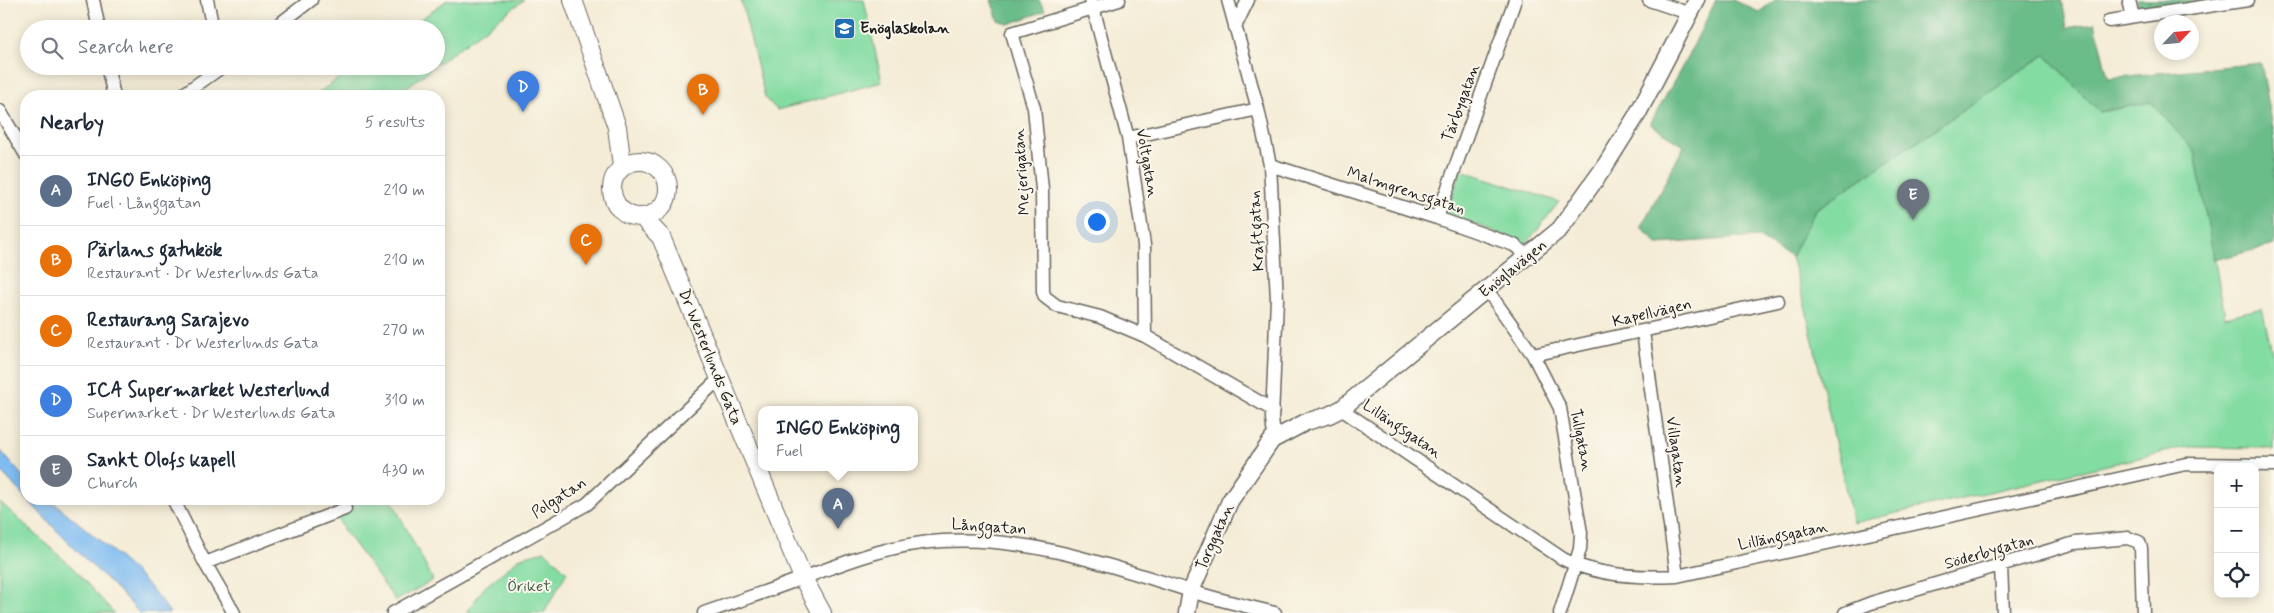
<!DOCTYPE html>
<html lang="en">
<head>
<meta charset="utf-8">
<style>
  :root { --surface:#fff; --page:#f2f2f3; --text:#1f2937; --muted:#747a83; --line:#e0e1e3; --accent:#1f6fb2 }
  body { margin:0; font-family:Mynerve,sans-serif; background:var(--page); color:var(--text) }
  .controls { position:absolute; right:15px; bottom:15px; display:grid; overflow:hidden; border-radius:10px; box-shadow:0 2px 12px #0003 }
  .controls button { width:45px; height:45px; display:grid; place-items:center; padding:0; border:0; border-bottom:1px solid var(--line); background:var(--surface); color:var(--text); font:25px sans-serif }
  .compass { position:absolute; left:2154px; top:15px; width:45px; height:45px; border-radius:50%; background:var(--surface); box-shadow:0 2px 12px #0003; rotate:64deg }
  .you { position:absolute; left:1096px; top:221px; width:18px; height:18px; margin:-12px; border:4px solid #fff; border-radius:50%; background:#1a73e8; box-shadow:0 0 0 8px #1a73e833 }
  .badge { display:grid; place-items:center; width:32px; height:32px; border-radius:50%; background:var(--accent); color:#fff; font-size:16px; font-weight:700 }
  .pin { position:absolute; translate:-50% -41px; filter:drop-shadow(0 1px 2px #0008) }
  .pin::after { content:''; position:absolute; top:26px; width:18px; height:15px; background:inherit; clip-path:polygon(0 0,100% 0,50% 100%) }
  .popup { position:absolute; left:758px; top:406px; width:160px; height:65px; box-sizing:border-box; display:grid; place-content:center; border-radius:10px; background:var(--surface); filter:drop-shadow(0 1px 4px #0005); font-size:16px; white-space:nowrap; color:var(--muted) }
  .popup b { font-size:19px; color:var(--text) }
  .popup::after { content:''; position:absolute; left:50%; top:100%; margin-left:-10px; border:10px solid transparent; border-top-color:var(--surface) }
  .list { margin:0; padding:0; list-style:none }
  h2 { display:flex; justify-content:space-between; align-items:center; height:65px; margin:0; padding:0 20px; font-size:21px }
  h2 small { font-size:16px; font-weight:400; color:var(--muted) }
  .list li { display:grid; grid-template-columns:32px 1fr auto; gap:15px; align-items:center; box-sizing:border-box; height:70px; padding:0 20px; border-top:1px solid var(--line) }
  .list b { display:block; font-size:19px; white-space:nowrap }
  .list p { margin:0; font-size:16px; white-space:nowrap; color:var(--muted) }
  .list em { font-size:16px; font-style:normal; color:var(--muted) }
  .icon { flex:none; width:28px; height:28px; fill:none; stroke:currentColor; stroke-width:2; stroke-linecap:round; stroke-linejoin:round }
  .map { position:relative; flex:none; width:2274px; height:613px; overflow:hidden }
  .search { position:absolute; background:var(--surface); box-shadow:0 2px 12px #0003; left:20px; top:20px; width:425px; height:55px; display:flex; align-items:center; gap:12px; box-sizing:border-box; padding:0 18px; border-radius:28px; color:var(--muted); font-size:19px }
  .panel { position:absolute; background:var(--surface); box-shadow:0 2px 12px #0003; left:20px; top:90px; width:425px; height:415px; border-radius:20px }
  .map>svg:first-child { display:block }
  .green { fill:#83dca2; stroke:#507c5f }
  .forest { fill:#6abc88; stroke:#436c52 }
  .water { fill:#7ebbf1; stroke:#4d6c86 }
  .lines { fill:none; stroke-linecap:round; stroke-linejoin:round }
  .minor-casing { stroke:#68655d; stroke-width:15 }
  .tertiary-casing { stroke:#68655d; stroke-width:19 }
  .secondary-casing { stroke:#68655d; stroke-width:20 }
  .minor { stroke:#fff; stroke-width:12 }
  .tertiary { stroke:#fff; stroke-width:16 }
  .secondary { stroke:#fff; stroke-width:18 }
  .labels { text-anchor:middle; dominant-baseline:central; stroke-width:4; stroke-linejoin:round; paint-order:stroke }
  .poi-label { font-size:16px; font-weight:bold; fill:#1c1c1c; stroke:#fbf7ec; text-anchor:start }
  .street-label { font-size:16px; fill:#1c1c1c; stroke:#fbf7ec }
  .park-label { font-size:16px; fill:#405f4b; stroke:#fbf7ec }
</style>
</head>
<body>
<div class="map">
<svg width="2274" height="613" viewBox="0 0 2274 613">
  <rect width="100%" height="100%" fill="#fbf7ec"/>
  <filter id="ink" filterUnits="userSpaceOnUse"><feTurbulence type="fractalNoise" baseFrequency=".02" numOctaves="2"/><feDisplacementMap in="SourceGraphic" scale="10" xChannelSelector="R" yChannelSelector="G"/><feConvolveMatrix kernelMatrix="1 2 1 2 8 2 1 2 1" color-interpolation-filters="sRGB"/></filter>
  <filter id="wash" filterUnits="userSpaceOnUse"><feTurbulence type="fractalNoise" baseFrequency=".0096" numOctaves="4" result="noise"/><feDisplacementMap in="SourceGraphic" scale="20" xChannelSelector="R" yChannelSelector="G"/><feGaussianBlur stdDeviation="1.12" result="paint"/><feColorMatrix in="noise" values="0 0 0 0 0 0 0 0 0 0 0 0 0 0 0 0 0 1.4 0 .05"/><feComposite in="paint" operator="in"/></filter>
  <g filter="url(#wash)">
    <rect width="100%" height="100%" fill="#f4ecd6"/>
    <path class="green" d="M447,0h77l-88,65v-36h-29z
      M741,0h123l18,82 -105,28 -12,-13z
      M2045,55l55,57 51,-10 44,50 30,165 37,-9 12,54v88l-8,-2 -79,-1 -334,76 -48,-218 -14,-48 24,-47z
      M356,66h79l-40,30h-81z
      M1461,170l98,32 -33,42 -80,-31z
      M329,499h62l42,81 -37,21 -53,-72z
      M0,502l73,66 41,45h-114z
      M545,551l22,21 -23,41h-76v-3l17,-23 36,-30z"/>
    <path class="forest" d="M991,0h48l6,11 -36,13 -11,-4z
      M1716,0h16l27,12 16,-12h287l5,28 28,-5 13,55 153,-15 13,70v112l-60,15 -19,-108 -44,-50 -51,10 -55,-57 -230,155 -24,47 -34,-20 -100,7 -16,-17 43,-81 -34,-22 36,-64z
      M2137,0h78l-74,12z"/>
    <path class="water" d="M0,450l26,30v19h22l10,7c39,33 83,65 112,107h-31c-17,-20 -35,-36 -54,-54 -29,-29 -58,-59 -85,-89z"/>
  </g>
  <g filter="url(#ink)">
    <g class="lines">
      <defs>
        <path id="minor" d="M93,0l6,29
          M207,0l6,29
          M1091,0l37,138 16,107 1,91
          M1119,0l-107,33 22,75 8,81 1,103 2,5 12,9 43,11 45,19 128,74
          M1228,0l30,109 12,56 7,134 -5,119 2,20
          M1649,0l42,14
          M2129,0l4,17
          M2109,21l139,-21
          M1235,27l13,-27
          M273,29l38,-29
          M107,66l7,30
          M181,96l42,-30
          M0,111l26,44
          M1128,138l130,-29
          M1270,165l167,53 77,27 14,11
          M1437,218l78,-218
          M1487,290l46,65 27,53 21,125 -1,16 -20,64
          M1643,332l34,244
          M1533,355l245,-54
          M1341,409l222,150c34,17 77,19 114,17l509,-112 88,1
          M173,499l32,64 29,50
          M205,563l140,-54
          M2001,566l2,47
          M393,613l194,-109 132,-125
          M704,613c32,-11 64,-22 96,-34 46,-17 94,-36 143,-38 89,-5 171,26 254,52 26,8 52,14 78,20
          M1845,613l26,-10 204,-60 53,-5 11,4 2,6 2,65"/>
        <path id="tertiary" d="M1187,613l4,-22 39,-90 42,-61 34,-18 23,-7 12,-6 219,-180 43,-60 34,-54 60,-115"/>
        <path id="secondary" d="M573,0l44,127 5,39
          M612 189a28 28 0 1 1 56 0a28 28 0 1 1-56 0Z
          M642,217l19,20 142,341 19,35"/>
      </defs>
      <use href="#minor" class="minor-casing"/>
      <use href="#tertiary" class="tertiary-casing"/>
      <use href="#secondary" class="secondary-casing"/>
      <use href="#minor" class="minor"/>
      <use href="#tertiary" class="tertiary"/>
      <use href="#secondary" class="secondary"/>
    </g>
  </g>
  <defs>
    <symbol id="school-square" viewBox="-11 -11 22 22"><rect x="-9" y="-9" width="18" height="18" rx="4" fill="#1f6fb2" stroke="#fbf7ec"/><path d="M0-5L7-2L0 1L-7-2ZM-4 1L0 2.5L4 1V4Q0 6-4 4Z" fill="#fff"/></symbol>
  </defs>
  <g fill-rule="evenodd">
    <use href="#school-square" x="832" y="16" width="25" height="25"/>
  </g>
  <g class="labels">
    <g class="poi-label">
      <text x="860" y="28">Enöglaskolan</text>
    </g>
    <g class="street-label">
      <text transform="translate(1461 103) rotate(-70)">Tärbygatan</text>
      <text transform="translate(1147 163) rotate(80)">Voltgatan</text>
      <text transform="translate(1022 172) rotate(-94)">Mejerigatan</text>
      <text transform="translate(1406 191) rotate(18)">Malmgrensgatan</text>
      <text transform="translate(1257 231) rotate(-93)">Kraftgatan</text>
      <text transform="translate(1513 269) rotate(-39)">Enöglavägen</text>
      <text transform="translate(1652 313) rotate(-13)">Kapellvägen</text>
      <text transform="translate(710 357) rotate(68)">Dr Westerlunds Gata</text>
      <text transform="translate(1402 429) rotate(34)">Lillängsgatan</text>
      <text transform="translate(1581 440) rotate(79)">Tullgatan</text>
      <text transform="translate(1676 452) rotate(82)">Villagatan</text>
      <text transform="translate(559 498) rotate(-33)">Polgatan</text>
      <text transform="translate(989 527) rotate(4)">Långgatan</text>
      <text transform="translate(1783 536) rotate(-12)">Lillängsgatan</text>
      <text transform="translate(1215 537) rotate(-66)">Torggatan</text>
      <text transform="translate(1989 552) rotate(-16)">Söderbygatan</text>
    </g>
    <g class="park-label">
      <text x="529" y="586">Öriket</text>
    </g>
  </g>
</svg>
<div class="controls">
<button>+</button>
<button>−</button>
<button><svg class="icon" aria-label="locate" viewBox="0 0 24 24"><circle cx="12" cy="12" r="6"/><path d="M12 2v4M12 18v4M2 12h4M18 12h4"/></svg></button>
</div>
<svg class="compass" viewBox="-18 -18 36 36"><path d="M0-13l5 13h-10z" fill="#e53935"/><path d="M0 13l5-13h-10z" fill="#747a83"/></svg>
<div class="you"></div>
<div class="pin badge" style="left:838px;top:529px;background:#5c6f8a">A</div>
<div class="popup"><b>INGO Enköping</b>Fuel</div>
<div class="pin badge" style="left:703px;top:115px;background:#e8710a">B</div>
<div class="pin badge" style="left:586px;top:265px;background:#e8710a">C</div>
<div class="pin badge" style="left:523px;top:112px;background:#3f7fe0">D</div>
<div class="pin badge" style="left:1913px;top:220px;background:#6b7280">E</div>
<div class="search"><svg class="icon" aria-label="search" viewBox="0 0 24 24"><circle cx="10" cy="10" r="6"/><path d="M15 15l6 6"/></svg>Search here</div>
<section class="panel">
<h2>Nearby<small>5 results</small></h2>
<ul class="list">
<li><span class="badge" style="background:#5c6f8a">A</span><div><b>INGO Enköping</b><p>Fuel · Långgatan</p></div><em>210 m</em></li>
<li><span class="badge" style="background:#e8710a">B</span><div><b>Pärlans gatukök</b><p>Restaurant · Dr Westerlunds Gata</p></div><em>210 m</em></li>
<li><span class="badge" style="background:#e8710a">C</span><div><b>Restaurang Sarajevo</b><p>Restaurant · Dr Westerlunds Gata</p></div><em>270 m</em></li>
<li><span class="badge" style="background:#3f7fe0">D</span><div><b>ICA Supermarket Westerlund</b><p>Supermarket · Dr Westerlunds Gata</p></div><em>310 m</em></li>
<li><span class="badge" style="background:#6b7280">E</span><div><b>Sankt Olofs kapell</b><p>Church</p></div><em>430 m</em></li>
</ul>
</section>
</div>
</body>
</html>
